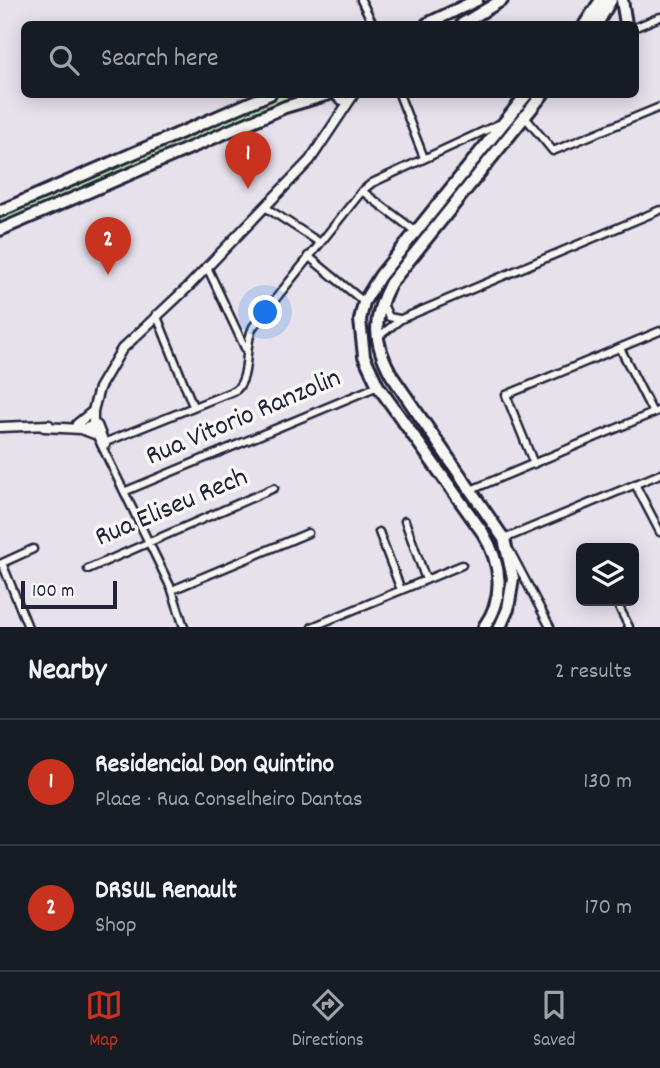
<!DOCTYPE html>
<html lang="en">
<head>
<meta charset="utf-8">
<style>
  :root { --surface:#171b24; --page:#242831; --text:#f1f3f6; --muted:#9ea1a6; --line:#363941; --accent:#c8321e }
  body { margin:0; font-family:Dekko,sans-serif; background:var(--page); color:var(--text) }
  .controls { position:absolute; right:21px; bottom:21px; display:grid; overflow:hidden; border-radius:10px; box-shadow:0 4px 18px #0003 }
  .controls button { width:63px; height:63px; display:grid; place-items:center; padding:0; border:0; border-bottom:2px solid var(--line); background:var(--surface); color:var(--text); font:35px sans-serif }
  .scale { position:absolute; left:21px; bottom:18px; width:96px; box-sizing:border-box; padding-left:7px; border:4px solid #22223b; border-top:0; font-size:19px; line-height:24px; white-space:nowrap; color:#22223b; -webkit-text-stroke:5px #f6f6f2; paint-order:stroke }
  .you { position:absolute; left:266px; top:313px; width:24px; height:24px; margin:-18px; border:5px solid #fff; border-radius:50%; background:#1a73e8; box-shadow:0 0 0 10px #1a73e833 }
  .badge { display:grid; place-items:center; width:46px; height:46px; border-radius:50%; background:var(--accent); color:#fff; font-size:23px; font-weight:700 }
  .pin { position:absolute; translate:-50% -58px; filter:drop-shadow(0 2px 4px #0008) }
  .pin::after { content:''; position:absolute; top:37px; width:24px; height:21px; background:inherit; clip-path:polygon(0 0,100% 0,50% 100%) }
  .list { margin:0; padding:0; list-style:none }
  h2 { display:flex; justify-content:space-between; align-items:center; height:91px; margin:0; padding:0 28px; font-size:30px }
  h2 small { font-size:23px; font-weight:400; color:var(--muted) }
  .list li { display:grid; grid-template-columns:46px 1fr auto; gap:21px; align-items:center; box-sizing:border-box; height:126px; padding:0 28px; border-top:2px solid var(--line) }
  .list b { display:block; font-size:26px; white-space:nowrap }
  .list p { margin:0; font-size:23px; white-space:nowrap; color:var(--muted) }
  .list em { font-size:23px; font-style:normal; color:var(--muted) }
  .icon { flex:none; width:38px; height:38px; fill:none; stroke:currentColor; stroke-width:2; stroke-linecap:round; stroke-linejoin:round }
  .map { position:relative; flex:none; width:660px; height:627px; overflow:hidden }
  .search { position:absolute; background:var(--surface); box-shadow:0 4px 18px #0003; left:21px; right:21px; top:21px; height:77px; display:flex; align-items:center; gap:18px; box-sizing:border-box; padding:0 24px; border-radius:10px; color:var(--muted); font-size:26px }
  .sheet { height:343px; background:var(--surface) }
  nav { display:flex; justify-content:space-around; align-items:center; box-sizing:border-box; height:98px; border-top:2px solid var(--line); background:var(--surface); font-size:19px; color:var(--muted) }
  nav a { display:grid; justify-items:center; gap:4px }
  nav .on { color:var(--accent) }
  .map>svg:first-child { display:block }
  .green { fill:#bdecab; stroke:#708773; stroke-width:2 }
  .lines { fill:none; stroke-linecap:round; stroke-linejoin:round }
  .minor-casing { stroke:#22223b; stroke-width:11 }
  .tertiary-casing { stroke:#22223b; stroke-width:13 }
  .primary-casing { stroke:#22223b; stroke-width:16 }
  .trunk-casing { stroke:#22223b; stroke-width:16 }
  .minor { stroke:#f6f6f2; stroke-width:6 }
  .tertiary { stroke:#f6f6f2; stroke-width:8 }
  .primary { stroke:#f6f6f2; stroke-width:10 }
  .trunk { stroke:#f6f6f2; stroke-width:10 }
  .labels { text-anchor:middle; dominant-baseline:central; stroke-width:7; stroke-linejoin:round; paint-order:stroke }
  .street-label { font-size:28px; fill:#22223b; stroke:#f6f6f2 }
</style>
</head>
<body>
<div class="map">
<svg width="660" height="627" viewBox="0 0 660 627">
  <rect width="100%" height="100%" fill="#e7e1ec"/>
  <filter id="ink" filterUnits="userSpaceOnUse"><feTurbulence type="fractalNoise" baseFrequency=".0143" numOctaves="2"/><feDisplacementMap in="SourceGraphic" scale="14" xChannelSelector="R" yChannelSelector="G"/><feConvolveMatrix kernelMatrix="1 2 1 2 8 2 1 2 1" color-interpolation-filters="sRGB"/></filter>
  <g filter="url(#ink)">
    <path class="green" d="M276,95h25l-301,129v-9z"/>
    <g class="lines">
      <defs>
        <path id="minor" d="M361,0l12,24
          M636,27l24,-10
          M399,94l25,64
          M525,117l28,34 107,-44
          M362,191l53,40
          M265,207l54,35
          M308,256l56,46
          M207,267l38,81
          M382,302l7,15 10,2
          M156,314l37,92
          M378,337l23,-18 259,-109
          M620,348l33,65
          M98,425l8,20
          M95,432l77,158 12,37
          M101,444l135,-54c15,-14 7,-43 17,-63l109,-136 10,-8 127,-59
          M534,464l-28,-69 154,-64
          M635,484l25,48
          M471,490l189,-80
          M126,491l252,-105
          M405,521l21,59
          M379,532l22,58
          M504,539l156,-65
          M510,551l40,76
          M2,563l26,64
          M0,564l33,-15
          M88,569l186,-81
          M172,590l136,-57
          M616,601l13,26
          M312,627l150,-62"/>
        <path id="tertiary" d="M77,424l16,-13
          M93,426v-15l6,-23 23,-39 65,-61 123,-128 44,-66
          M0,427l49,-2
          M44,427l37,2 15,-4
          M81,429l16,6"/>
        <path id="primary" d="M427,24l50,-24
          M462,24l40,-24
          M336,94l6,5
          M0,211l270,-117
          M0,230l285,-123 44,-13"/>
        <path id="trunk" d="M622,0l4,24
          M585,24l16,-24
          M597,24l14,-24
          M484,627c22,-30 17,-64 -1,-94l-105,-147 -14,-30 -4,-36 4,-18 16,-26 147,-182
          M500,627l8,-18 5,-31 -9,-39 -112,-163c-19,-34 -20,-58 -2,-92l153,-190"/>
      </defs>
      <use href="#minor" class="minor-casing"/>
      <use href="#tertiary" class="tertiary-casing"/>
      <use href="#primary" class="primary-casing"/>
      <use href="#trunk" class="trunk-casing"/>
      <use href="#minor" class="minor"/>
      <use href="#tertiary" class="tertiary"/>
      <use href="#primary" class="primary"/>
      <use href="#trunk" class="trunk"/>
    </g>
  </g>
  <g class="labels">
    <g class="street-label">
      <text transform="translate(244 419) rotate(-23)">Rua Vitorio Ranzolin</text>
      <text transform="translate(172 509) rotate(-23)">Rua Eliseu Rech</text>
    </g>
  </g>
</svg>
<div class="controls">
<button><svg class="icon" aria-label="layers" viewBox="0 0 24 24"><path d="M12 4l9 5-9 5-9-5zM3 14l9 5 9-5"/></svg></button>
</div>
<div class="scale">100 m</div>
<div class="you"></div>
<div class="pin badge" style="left:248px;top:189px">1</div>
<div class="pin badge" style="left:108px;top:275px">2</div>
<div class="search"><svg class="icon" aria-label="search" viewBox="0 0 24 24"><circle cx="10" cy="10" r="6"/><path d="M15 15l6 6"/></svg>Search here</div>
</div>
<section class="sheet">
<h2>Nearby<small>2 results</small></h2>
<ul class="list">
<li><span class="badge">1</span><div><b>Residencial Don Quintino</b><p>Place · Rua Conselheiro Dantas</p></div><em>130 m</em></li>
<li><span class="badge">2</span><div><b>DRSUL Renault</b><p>Shop</p></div><em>170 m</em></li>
</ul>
</section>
<nav>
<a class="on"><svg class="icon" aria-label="map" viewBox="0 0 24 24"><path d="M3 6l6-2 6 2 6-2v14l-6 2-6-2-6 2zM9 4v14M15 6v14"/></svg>Map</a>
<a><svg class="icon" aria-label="directions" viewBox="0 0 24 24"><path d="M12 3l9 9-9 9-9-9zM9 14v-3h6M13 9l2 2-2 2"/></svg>Directions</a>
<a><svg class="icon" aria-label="saved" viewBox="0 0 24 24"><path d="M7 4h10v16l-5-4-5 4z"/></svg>Saved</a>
</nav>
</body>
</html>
